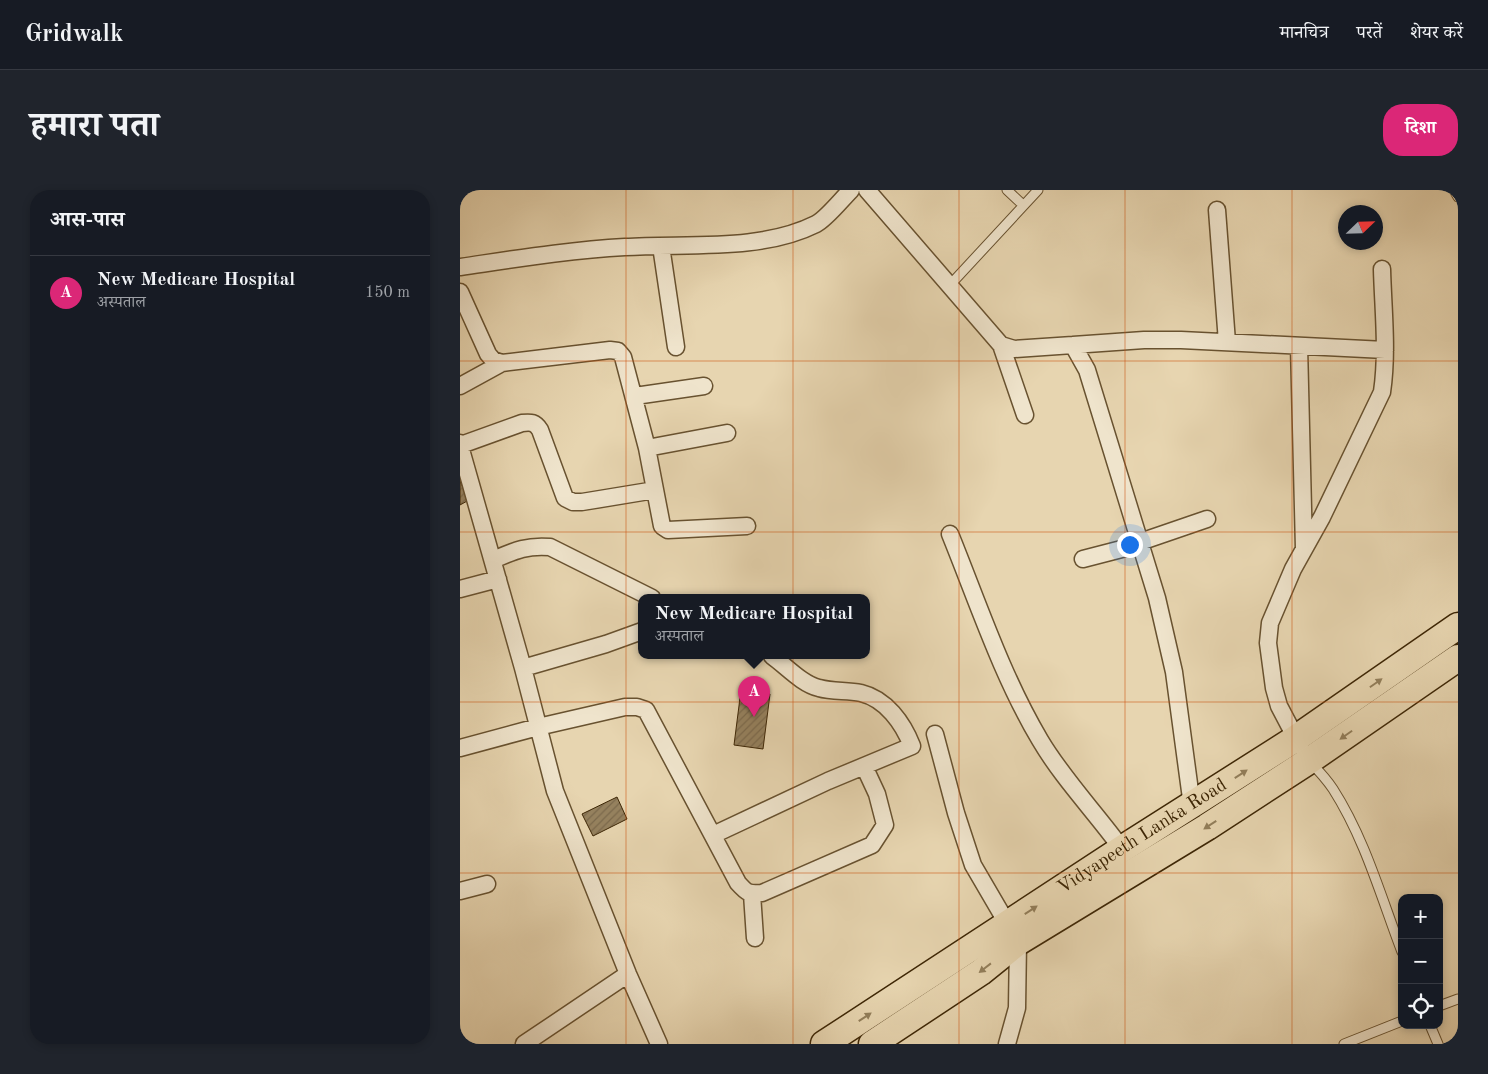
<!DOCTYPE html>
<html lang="hi">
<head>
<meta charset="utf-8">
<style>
  :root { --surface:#171b24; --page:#20242c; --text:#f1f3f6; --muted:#9ea1a6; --line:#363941; --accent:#db2777 }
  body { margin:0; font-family:"Old Standard TT","Noto Serif Devanagari",serif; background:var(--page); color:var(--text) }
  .controls { position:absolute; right:15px; bottom:15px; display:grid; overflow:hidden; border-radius:10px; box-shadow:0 2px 8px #0003 }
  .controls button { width:45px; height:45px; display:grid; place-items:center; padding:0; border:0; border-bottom:1px solid var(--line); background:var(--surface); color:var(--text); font:25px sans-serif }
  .compass { position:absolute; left:878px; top:15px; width:45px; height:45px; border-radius:50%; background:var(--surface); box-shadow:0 2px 8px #0003; rotate:67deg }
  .you { position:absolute; left:669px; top:354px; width:18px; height:18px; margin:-12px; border:4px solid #fff; border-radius:50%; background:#1a73e8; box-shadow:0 0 0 8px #1a73e833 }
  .badge { display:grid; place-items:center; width:32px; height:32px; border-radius:50%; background:var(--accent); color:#fff; font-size:16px; font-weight:700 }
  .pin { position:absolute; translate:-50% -41px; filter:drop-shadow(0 1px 2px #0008) }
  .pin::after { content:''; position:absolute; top:26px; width:18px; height:15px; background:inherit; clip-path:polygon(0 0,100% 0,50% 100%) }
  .popup { position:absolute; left:178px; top:404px; width:232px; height:65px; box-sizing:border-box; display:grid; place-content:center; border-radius:10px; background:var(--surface); filter:drop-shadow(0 1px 4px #0005); font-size:16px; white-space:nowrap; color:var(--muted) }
  .popup b { font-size:19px; color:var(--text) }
  .popup::after { content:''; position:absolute; left:50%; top:100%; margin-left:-10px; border:10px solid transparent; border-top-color:var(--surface) }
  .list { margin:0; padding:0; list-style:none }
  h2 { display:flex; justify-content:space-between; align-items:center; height:65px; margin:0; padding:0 20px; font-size:21px }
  h2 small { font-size:16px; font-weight:400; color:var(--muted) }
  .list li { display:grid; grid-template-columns:32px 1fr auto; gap:15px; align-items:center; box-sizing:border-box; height:75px; padding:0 20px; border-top:1px solid var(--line) }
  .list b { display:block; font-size:19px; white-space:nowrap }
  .list p { margin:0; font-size:16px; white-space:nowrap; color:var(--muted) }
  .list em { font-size:16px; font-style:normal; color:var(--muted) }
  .icon { flex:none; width:28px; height:28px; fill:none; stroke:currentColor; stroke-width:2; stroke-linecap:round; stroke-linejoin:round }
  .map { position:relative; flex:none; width:998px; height:854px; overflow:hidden; border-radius:20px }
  header { display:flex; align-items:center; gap:30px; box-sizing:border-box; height:70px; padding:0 25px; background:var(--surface); border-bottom:1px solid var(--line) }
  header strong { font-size:24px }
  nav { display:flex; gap:28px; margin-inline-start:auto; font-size:18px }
  .intro { display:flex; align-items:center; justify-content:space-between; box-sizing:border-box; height:120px; padding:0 30px }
  h1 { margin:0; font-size:35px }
  .button { padding:12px 22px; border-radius:20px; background:var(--accent); color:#fff; font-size:18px; font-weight:700 }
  main { display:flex; gap:30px; padding:0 30px }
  aside { flex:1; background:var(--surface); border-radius:20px; box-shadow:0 2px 8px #0003 }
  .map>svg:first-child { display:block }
  .building { fill:url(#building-hatch); stroke:#3d2605 }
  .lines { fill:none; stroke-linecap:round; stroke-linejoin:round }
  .service-casing { stroke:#685230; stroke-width:11 }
  .minor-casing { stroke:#685230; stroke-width:19 }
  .primary-casing { stroke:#3d2605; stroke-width:29 }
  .service { stroke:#efe4cc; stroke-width:9 }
  .minor { stroke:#efe4cc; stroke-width:16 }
  .primary { stroke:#e7d5b0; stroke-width:26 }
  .oneway { fill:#927e5a }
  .grid { fill:none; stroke:#ce510b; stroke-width:1; stroke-opacity:0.55 }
  .labels { text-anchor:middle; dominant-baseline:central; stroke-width:4; stroke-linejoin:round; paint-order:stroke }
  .street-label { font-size:19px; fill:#3d2605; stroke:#efe4cc }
</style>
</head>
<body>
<header>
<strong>Gridwalk</strong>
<nav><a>मानचित्र</a><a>परतें</a><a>शेयर करें</a></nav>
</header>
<div class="intro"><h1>हमारा पता</h1><a class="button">दिशा</a></div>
<main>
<aside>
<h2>आस-पास<small></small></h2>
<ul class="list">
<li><span class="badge">A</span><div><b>New Medicare Hospital</b><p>अस्पताल</p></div><em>150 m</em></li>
</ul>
</aside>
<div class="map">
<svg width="998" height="854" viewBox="0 0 998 854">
  <defs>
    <pattern id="building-hatch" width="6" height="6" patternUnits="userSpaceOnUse" patternTransform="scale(1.25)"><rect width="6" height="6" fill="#95815e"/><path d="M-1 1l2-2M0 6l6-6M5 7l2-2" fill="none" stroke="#7b694c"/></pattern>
  </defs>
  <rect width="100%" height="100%" fill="#e7d5b0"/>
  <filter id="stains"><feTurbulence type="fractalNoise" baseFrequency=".004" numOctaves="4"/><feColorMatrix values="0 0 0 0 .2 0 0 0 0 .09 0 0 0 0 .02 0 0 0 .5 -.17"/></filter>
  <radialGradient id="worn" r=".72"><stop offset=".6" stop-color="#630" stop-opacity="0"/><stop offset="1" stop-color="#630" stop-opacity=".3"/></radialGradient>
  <path class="building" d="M0,291l9,19 -9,5z
    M281,500l29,4 -7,55 -29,-4z
    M157,607l10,22 -34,17 -11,-22z"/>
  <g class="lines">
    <defs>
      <path id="service" d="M547,0l16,15
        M994,0l4,7
        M490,95l88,-95
        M851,573c8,8 16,17 22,26 32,50 48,108 69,163
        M979,816l19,-7
        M970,835l8,19
        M884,854l58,-23"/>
      <path id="minor" d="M407,0l134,155 13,4 59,-4 14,25 70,228 17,74 18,134
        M757,20l10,132
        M201,56l15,101
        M0,77c55,-8 110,-17 165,-20 61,-4 135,5 191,-23 10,-5 26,-25 35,-34
        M0,102l28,62 5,6 9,3 108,-13 8,1 5,6 24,91 15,78 6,4 79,-4
        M541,155l24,70
        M613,155l71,-5h37l204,10
        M839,156l5,203
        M0,196l42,-23
        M175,206l69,-10
        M0,253l1,2 61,-22c9,-1 13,-1 18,7l25,68 8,4h9l73,-12
        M0,256l63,222 32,123 73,183 31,70
        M187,258l80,-15
        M490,344c28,69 52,142 90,206 23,39 56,73 82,109
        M680,352l67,-23
        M623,369l58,-15
        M33,370c21,-9 33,-15 57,-13l102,51
        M0,399l38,-10
        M63,478l83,-24 36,-13
        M475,544l21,79 17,52 45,77 -1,66 -10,36
        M840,556l-21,-40 -5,-18 -6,-45 2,-20 23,-54 29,-52 60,-125c6,-41 1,-83 0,-123
        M0,558l78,-21 87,-20h12l9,3 92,173c9,10 10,11 24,10l110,-48 13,-20 -8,-31 -13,-28
        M253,645l115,-54 84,-35c-9,-23 -26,-47 -51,-53 -14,-3 -28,-1 -42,-5 -17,-4 -33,-22 -47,-32
        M0,701l27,-7
        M292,704l3,44
        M64,854l104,-70"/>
      <g id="primary">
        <path id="s1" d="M364,854l298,-195 173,-110 163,-113"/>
        <path d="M412,854l109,-72 37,-30 189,-115 103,-67 148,-102"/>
      </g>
    </defs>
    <use href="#service" class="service-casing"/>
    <use href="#minor" class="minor-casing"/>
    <use href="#primary" class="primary-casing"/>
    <use href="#service" class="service"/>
    <use href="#minor" class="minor"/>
    <use href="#primary" class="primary"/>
  </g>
  <defs><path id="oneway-solid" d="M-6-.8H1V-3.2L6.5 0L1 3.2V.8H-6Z" transform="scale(1.25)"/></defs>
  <g class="oneway">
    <use href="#oneway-solid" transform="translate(916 493) rotate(-35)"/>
    <use href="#oneway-solid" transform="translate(886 545) rotate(145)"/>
    <use href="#oneway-solid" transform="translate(781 584) rotate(-33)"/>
    <use href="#oneway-solid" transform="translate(750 635) rotate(147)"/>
    <use href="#oneway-solid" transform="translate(571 720) rotate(-33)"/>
    <use href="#oneway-solid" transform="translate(525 778) rotate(142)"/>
    <use href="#oneway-solid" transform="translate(405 827) rotate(-33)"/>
  </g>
  <path class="grid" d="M166,0v854M333,0v854M499,0v854M665,0v854M832,0v854M0,171h998M0,342h998M0,512h998M0,683h998"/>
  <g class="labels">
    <g class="street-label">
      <text stroke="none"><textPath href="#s1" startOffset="380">Vidyapeeth Lanka Road</textPath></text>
    </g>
  </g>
  <rect width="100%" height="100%" filter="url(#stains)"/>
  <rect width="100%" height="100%" fill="url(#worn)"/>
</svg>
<div class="controls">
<button>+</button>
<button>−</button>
<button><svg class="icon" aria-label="locate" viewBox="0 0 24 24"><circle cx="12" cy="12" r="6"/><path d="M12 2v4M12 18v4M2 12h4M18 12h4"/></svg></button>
</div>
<svg class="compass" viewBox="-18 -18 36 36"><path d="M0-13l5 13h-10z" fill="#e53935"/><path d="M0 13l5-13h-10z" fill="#9ea1a6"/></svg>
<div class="you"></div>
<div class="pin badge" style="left:294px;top:527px">A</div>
<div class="popup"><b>New Medicare Hospital</b>अस्पताल</div>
</div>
</main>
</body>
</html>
